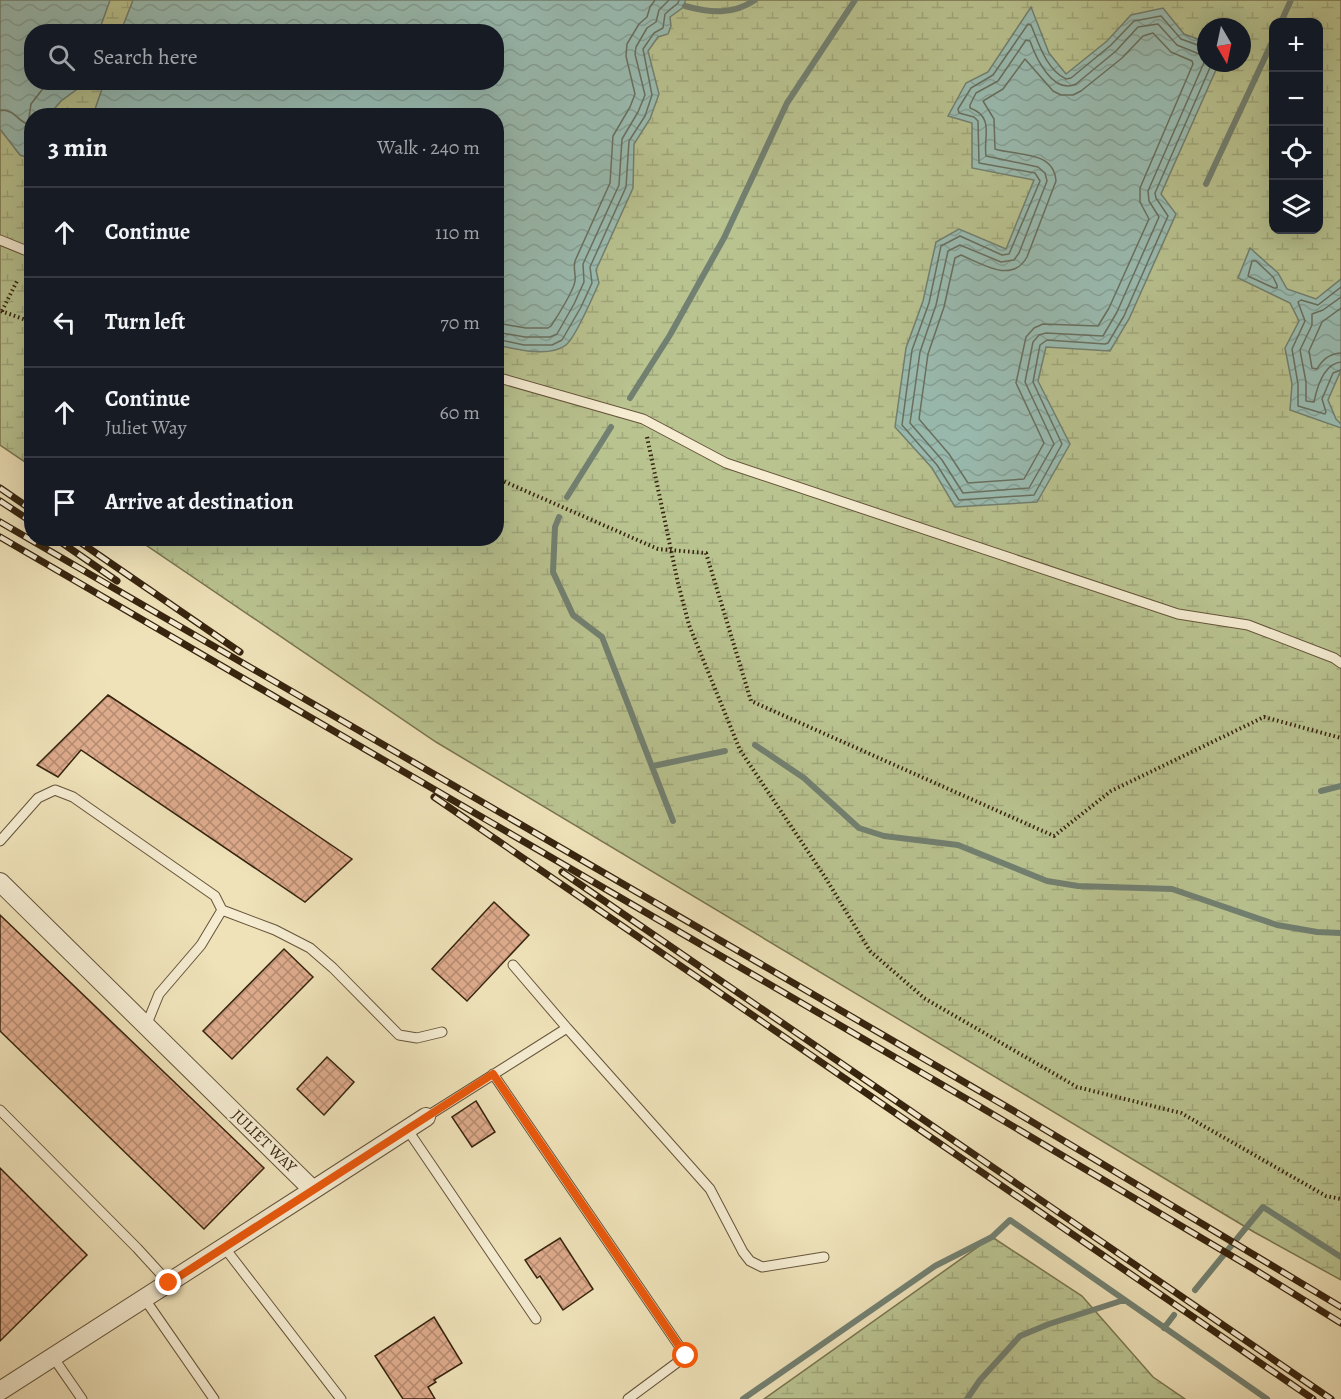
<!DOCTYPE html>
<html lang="en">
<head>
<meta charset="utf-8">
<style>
  :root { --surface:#171b24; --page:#20242c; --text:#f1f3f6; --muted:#9ea1a6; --line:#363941 }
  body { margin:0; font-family:Alegreya,serif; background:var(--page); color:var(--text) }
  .controls { position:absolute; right:18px; top:18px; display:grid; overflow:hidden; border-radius:12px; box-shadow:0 6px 24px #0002 }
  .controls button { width:54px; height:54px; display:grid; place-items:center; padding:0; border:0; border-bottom:2px solid var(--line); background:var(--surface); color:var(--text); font:30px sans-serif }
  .compass { position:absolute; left:1197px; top:18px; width:54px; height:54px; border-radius:50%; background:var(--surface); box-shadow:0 6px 24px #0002; rotate:171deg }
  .stop { position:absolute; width:18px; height:18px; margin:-14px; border:4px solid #ea580c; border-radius:50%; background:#fff }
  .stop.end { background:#ea580c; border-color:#fff; box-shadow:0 2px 6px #0008 }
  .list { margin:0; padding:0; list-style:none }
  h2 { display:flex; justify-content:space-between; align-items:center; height:78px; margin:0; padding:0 24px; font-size:26px }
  h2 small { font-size:20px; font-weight:400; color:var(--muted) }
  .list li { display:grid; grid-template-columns:39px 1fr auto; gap:18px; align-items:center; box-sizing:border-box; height:90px; padding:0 24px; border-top:2px solid var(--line) }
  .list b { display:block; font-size:22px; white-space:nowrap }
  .list p { margin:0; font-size:20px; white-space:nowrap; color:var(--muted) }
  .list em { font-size:20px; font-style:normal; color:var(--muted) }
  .icon { flex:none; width:33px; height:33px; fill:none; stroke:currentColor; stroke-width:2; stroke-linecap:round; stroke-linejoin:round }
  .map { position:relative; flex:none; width:1341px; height:1399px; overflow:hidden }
  .search { position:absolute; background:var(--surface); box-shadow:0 6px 24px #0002; left:24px; top:24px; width:480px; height:66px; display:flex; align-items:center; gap:15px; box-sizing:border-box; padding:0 21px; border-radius:24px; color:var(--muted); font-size:22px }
  .panel { position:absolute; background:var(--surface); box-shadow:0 6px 24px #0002; left:24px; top:108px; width:480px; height:438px; border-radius:24px }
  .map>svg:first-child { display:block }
  .wetland { fill:url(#wetland-marsh); stroke:#78744f; stroke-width:1.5; fill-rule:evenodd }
  .water { fill:url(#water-waves); stroke:#728071; stroke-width:1.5 }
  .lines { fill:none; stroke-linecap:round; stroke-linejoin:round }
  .shore { stroke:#687060; stroke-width:1.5 }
  .stream { stroke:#728071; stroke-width:6 }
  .building { fill:url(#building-cross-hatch); stroke:#37240e; stroke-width:1.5 }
  .service-casing { stroke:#655439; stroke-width:11 }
  .minor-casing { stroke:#655439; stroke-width:20 }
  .path { stroke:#37240e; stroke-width:4; stroke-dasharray:1.5 3; stroke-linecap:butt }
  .service { stroke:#f5ecd2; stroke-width:9 }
  .minor { stroke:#f5ecd2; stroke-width:18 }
  .rail-casing { stroke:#37240e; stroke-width:7 }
  .rail { stroke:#f5ecd2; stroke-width:4.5; stroke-dasharray:14; stroke-linecap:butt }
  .route { stroke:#ea580c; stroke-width:8 }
  .labels { text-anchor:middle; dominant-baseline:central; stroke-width:4.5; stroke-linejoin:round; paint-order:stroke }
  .street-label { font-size:16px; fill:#37240e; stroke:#f5ecd2 }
</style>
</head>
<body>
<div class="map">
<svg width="1341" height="1399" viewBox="0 0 1341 1399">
  <defs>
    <pattern id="wetland-marsh" width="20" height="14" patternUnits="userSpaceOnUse" patternTransform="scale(1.5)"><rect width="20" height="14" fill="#b9c390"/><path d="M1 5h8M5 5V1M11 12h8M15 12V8" fill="none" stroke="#a0a77b"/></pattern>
    <pattern id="water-waves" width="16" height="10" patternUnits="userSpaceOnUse" patternTransform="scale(1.5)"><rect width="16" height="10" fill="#9abdb3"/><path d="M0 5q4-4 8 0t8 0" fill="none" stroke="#85a299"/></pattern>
    <pattern id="building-cross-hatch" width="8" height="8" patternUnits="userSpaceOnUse" patternTransform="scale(1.5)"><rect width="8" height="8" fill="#deab8c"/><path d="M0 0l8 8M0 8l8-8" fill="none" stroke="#b58b71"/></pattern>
  </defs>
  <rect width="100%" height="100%" fill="#efe2b9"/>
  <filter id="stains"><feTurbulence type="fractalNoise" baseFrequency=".00333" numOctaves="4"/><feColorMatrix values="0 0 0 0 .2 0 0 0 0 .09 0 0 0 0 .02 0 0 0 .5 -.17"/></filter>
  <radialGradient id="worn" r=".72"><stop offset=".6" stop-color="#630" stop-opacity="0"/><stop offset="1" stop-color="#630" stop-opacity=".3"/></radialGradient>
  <path class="wetland" d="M0,0h1341v1280l-87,-48 -818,-490 -299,-203 359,-1v-422h-464l-1,350 -31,-21zM1274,22h44v208h-44zM1206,27h36v36h-36zM32,32h464v50h-464z
    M992,1237l90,59 71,81 32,22h-421z"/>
  <path class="water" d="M0,0h110l-11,31 -67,1v50l50,1 -2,4 -19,14 -12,14 -17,1 -1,28 -5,13 -6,-2 -20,-26z
    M133,0h552v6l-15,11 1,9 -3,8 -10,3 -10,14 11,43 -9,25 -16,25 -1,44 -37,82 3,13c-6,13 -23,54 -33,62 -17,13 -51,4 -69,0l-1,-229 -403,-1 11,-32 392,-1v-50l-375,-1z
    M1031,7l18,46 17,21 41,-33 24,-26 32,-7 21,26 22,8v21h13l-58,131 15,20 -47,105 -19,32 -64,-4 -8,34 32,63 -33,58 -82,5 -23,-39 -37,-41 11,-79 17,-47 13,-59 23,-13 47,20 28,-69 -62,-12v-45l-24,-7 18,-33 22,-11z
    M1250,248l28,25 9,16 29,10 25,-20v91l-13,30 8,19 5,5v4l-51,-18 2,-26 -7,-36 14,-27 -9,-18 -52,-25z"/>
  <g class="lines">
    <path class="shore" d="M1158,24l19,21 27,11 2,2 -58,133 1,10 10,16 -42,95 -14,24 -57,-3 -7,2 -6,7 -8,40 29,62 -25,44 -66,5 -21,-33 -32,-37 10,-71 16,-47 12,-54 12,-6 41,17 13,-2 5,-7 28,-72 -2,-8 -7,-6 -52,-11c-3,-19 9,-39 -16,-48v-3l6,-12 22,-12 28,-41 4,1c6,17 23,54 46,43l40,-33 22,-24z
      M1153,33l18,19 21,9 1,3 -53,124v14l9,17 -40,89 -11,18 -55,-2 -9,4 -8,9 -10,46 28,60 -20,36 -56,4 -19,-29 -30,-35 9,-65 16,-47 11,-49 6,-3c21,9 51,29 66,2l29,-76c-2,-31 -39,-25 -61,-32l-1,-30 -11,-18 20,-12 22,-30 28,32 8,4h12l8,-4 41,-33 21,-22z
      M1206,48l-25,-9 -20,-23 -27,5 -23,24 -40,33 -5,1c-20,-10 -27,-35 -35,-54l-3,-1 -35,51 -22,13 -13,21 1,4 15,4 4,4 1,42 56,10 5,8 -31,73 -7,1 -42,-19 -19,10 -12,57 -17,47 -10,75 35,40 22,35 75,-5 28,-51 -29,-62 7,-37 7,-5 58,4 3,-1 16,-27 44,-100 -12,-18 -1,-5 57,-130
      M0,110c16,0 17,11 28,14l3,-20 17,-22
      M1252,261h4l17,16 4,8v3h-3l-26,-12z
      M1341,287l-23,18 -17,-5 -3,2 7,19 -13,28 6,35v22l27,8 1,-2 -4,-13 11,-26 8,-3
      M1341,297l-18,13 -11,4v11l-12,25 6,32v19l8,1c3,-15 10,-38 27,-40
      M1341,308l-19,14 -13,29 3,17 5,1c6,-10 12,-15 24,-16
      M496,323l30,5h22l3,-2c6,-9 23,-36 24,-45 1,-7 -2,-12 0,-20l35,-78 3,-47 17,-29 5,-13 -9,-38 1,-12 12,-20 8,-7 3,-10 5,-7
      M496,332l29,5h25l7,-3 17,-30 10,-22 -1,-18 36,-79 3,-46 16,-27 7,-17 -10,-41 1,-7 11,-19 9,-6 3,-12 10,-10
      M496,339l28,6h28l10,-5 19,-33 11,-24 -2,-16 36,-80 3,-46 16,-25 7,-21 -9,-46 11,-16 9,-5 2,-14 13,-11 1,-3"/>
    <path class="stream" d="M685,6c25,7 48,9 70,-6
      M1281,22l10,-22
      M1206,184l68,-146
      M630,398l40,-63 54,-97 63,-135 68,-103
      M567,497l44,-70
      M559,517l-4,10 -2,45 20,43 29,22 71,184
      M755,745l49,33 55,50 25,8 74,9 89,36 31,5 94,3 105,36 40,7 24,1
      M653,766l72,-15
      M1321,791l20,-5
      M1195,1290l68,-83 78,50
      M1164,1328l10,-13
      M743,1399l192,-133 57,-29 18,-17 257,179
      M967,1399l13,-19 40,-44 29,-12 75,-24"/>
  </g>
  <path class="building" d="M108,695l92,61 152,103 -47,43 -224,-152 -23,27 -21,-12z
    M494,902l35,33 -62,66 -35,-32z
    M0,915l264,253 -60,61 -204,-198z
    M284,949l29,28 -81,82 -29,-28z
    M327,1057l27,25 -30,33 -27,-26z
    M476,1101l19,31 -23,15 -20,-30z
    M0,1168l87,87 -87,86z
    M560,1238l33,51 -30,21 -23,-34 -3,2 -12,-18z
    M434,1317l28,46 -28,17 2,2 -8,5 7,12h-32l-28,-43z"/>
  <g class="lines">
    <defs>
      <path id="service" d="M0,240l32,13
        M496,377l147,42 83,44 452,151 70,11 86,33 7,5
        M0,841l38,-43 17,-8 18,7 142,99 7,14 -21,35 -42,49 -13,32
        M222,910l53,20 35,18 23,20 66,67 18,3 25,-6
        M567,1028l143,161 33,63 7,9 12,6 62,-10
        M493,1074l193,282 -58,43
        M0,1110l137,138 32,35
        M426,1117l141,-89 -54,-63
        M407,1129l129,190
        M224,1247l117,152
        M144,1298l70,101
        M53,1357l29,42"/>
      <path id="minor" d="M0,882l313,308 -313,201
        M313,1190l113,-73"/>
    </defs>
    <use href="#service" class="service-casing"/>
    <use href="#minor" class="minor-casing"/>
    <path class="path" d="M1,311l31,11
      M2,311l15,-30
      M647,437l31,146 11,42 51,125 85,127 45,74 54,47 153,89 104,26 145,83 15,3
      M496,478l162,71 48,4 45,148 303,135 57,-45 153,-74 77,21"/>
    <use href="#service" class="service"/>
    <use href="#minor" class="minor"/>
    <defs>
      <path id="rail" d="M0,488l32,22
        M0,501l32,21
        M0,522l1019,592 322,193
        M0,537l977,568 275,163 89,55
        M55,538l62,43
        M74,538l166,114
        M434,797l879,602
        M562,872l769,527"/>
    </defs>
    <use href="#rail" class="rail-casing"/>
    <use href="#rail" class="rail"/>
  </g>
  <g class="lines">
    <path class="route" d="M169,1283l324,-209 193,282"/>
  </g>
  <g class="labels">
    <g class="street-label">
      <text transform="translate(264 1141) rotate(44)">JULIET WAY</text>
    </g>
  </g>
  <rect width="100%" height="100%" filter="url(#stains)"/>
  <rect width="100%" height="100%" fill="url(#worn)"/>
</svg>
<div class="controls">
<button>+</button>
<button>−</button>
<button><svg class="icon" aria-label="locate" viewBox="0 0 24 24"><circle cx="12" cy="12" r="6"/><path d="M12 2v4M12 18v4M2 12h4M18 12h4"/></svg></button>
<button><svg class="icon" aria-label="layers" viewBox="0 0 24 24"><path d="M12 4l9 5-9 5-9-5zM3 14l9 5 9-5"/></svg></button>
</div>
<svg class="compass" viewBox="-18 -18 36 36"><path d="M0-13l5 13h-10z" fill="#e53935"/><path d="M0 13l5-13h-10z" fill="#9ea1a6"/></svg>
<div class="stop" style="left:686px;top:1356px"></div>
<div class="stop end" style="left:169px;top:1283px"></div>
<div class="search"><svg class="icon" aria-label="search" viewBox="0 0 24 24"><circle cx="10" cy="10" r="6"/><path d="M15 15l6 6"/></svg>Search here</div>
<section class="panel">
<h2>3 min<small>Walk · 240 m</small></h2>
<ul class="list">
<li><svg class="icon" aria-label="ahead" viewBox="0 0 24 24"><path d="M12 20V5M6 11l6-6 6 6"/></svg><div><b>Continue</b></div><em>110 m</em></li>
<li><svg class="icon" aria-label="left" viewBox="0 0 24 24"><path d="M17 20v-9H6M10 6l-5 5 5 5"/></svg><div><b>Turn left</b></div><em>70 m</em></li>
<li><svg class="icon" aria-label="ahead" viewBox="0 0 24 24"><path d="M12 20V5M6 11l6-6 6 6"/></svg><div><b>Continue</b><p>Juliet Way</p></div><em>60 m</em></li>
<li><svg class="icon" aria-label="arrive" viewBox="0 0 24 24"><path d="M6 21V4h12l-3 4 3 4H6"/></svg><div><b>Arrive at destination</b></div></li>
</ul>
</section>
</div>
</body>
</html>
